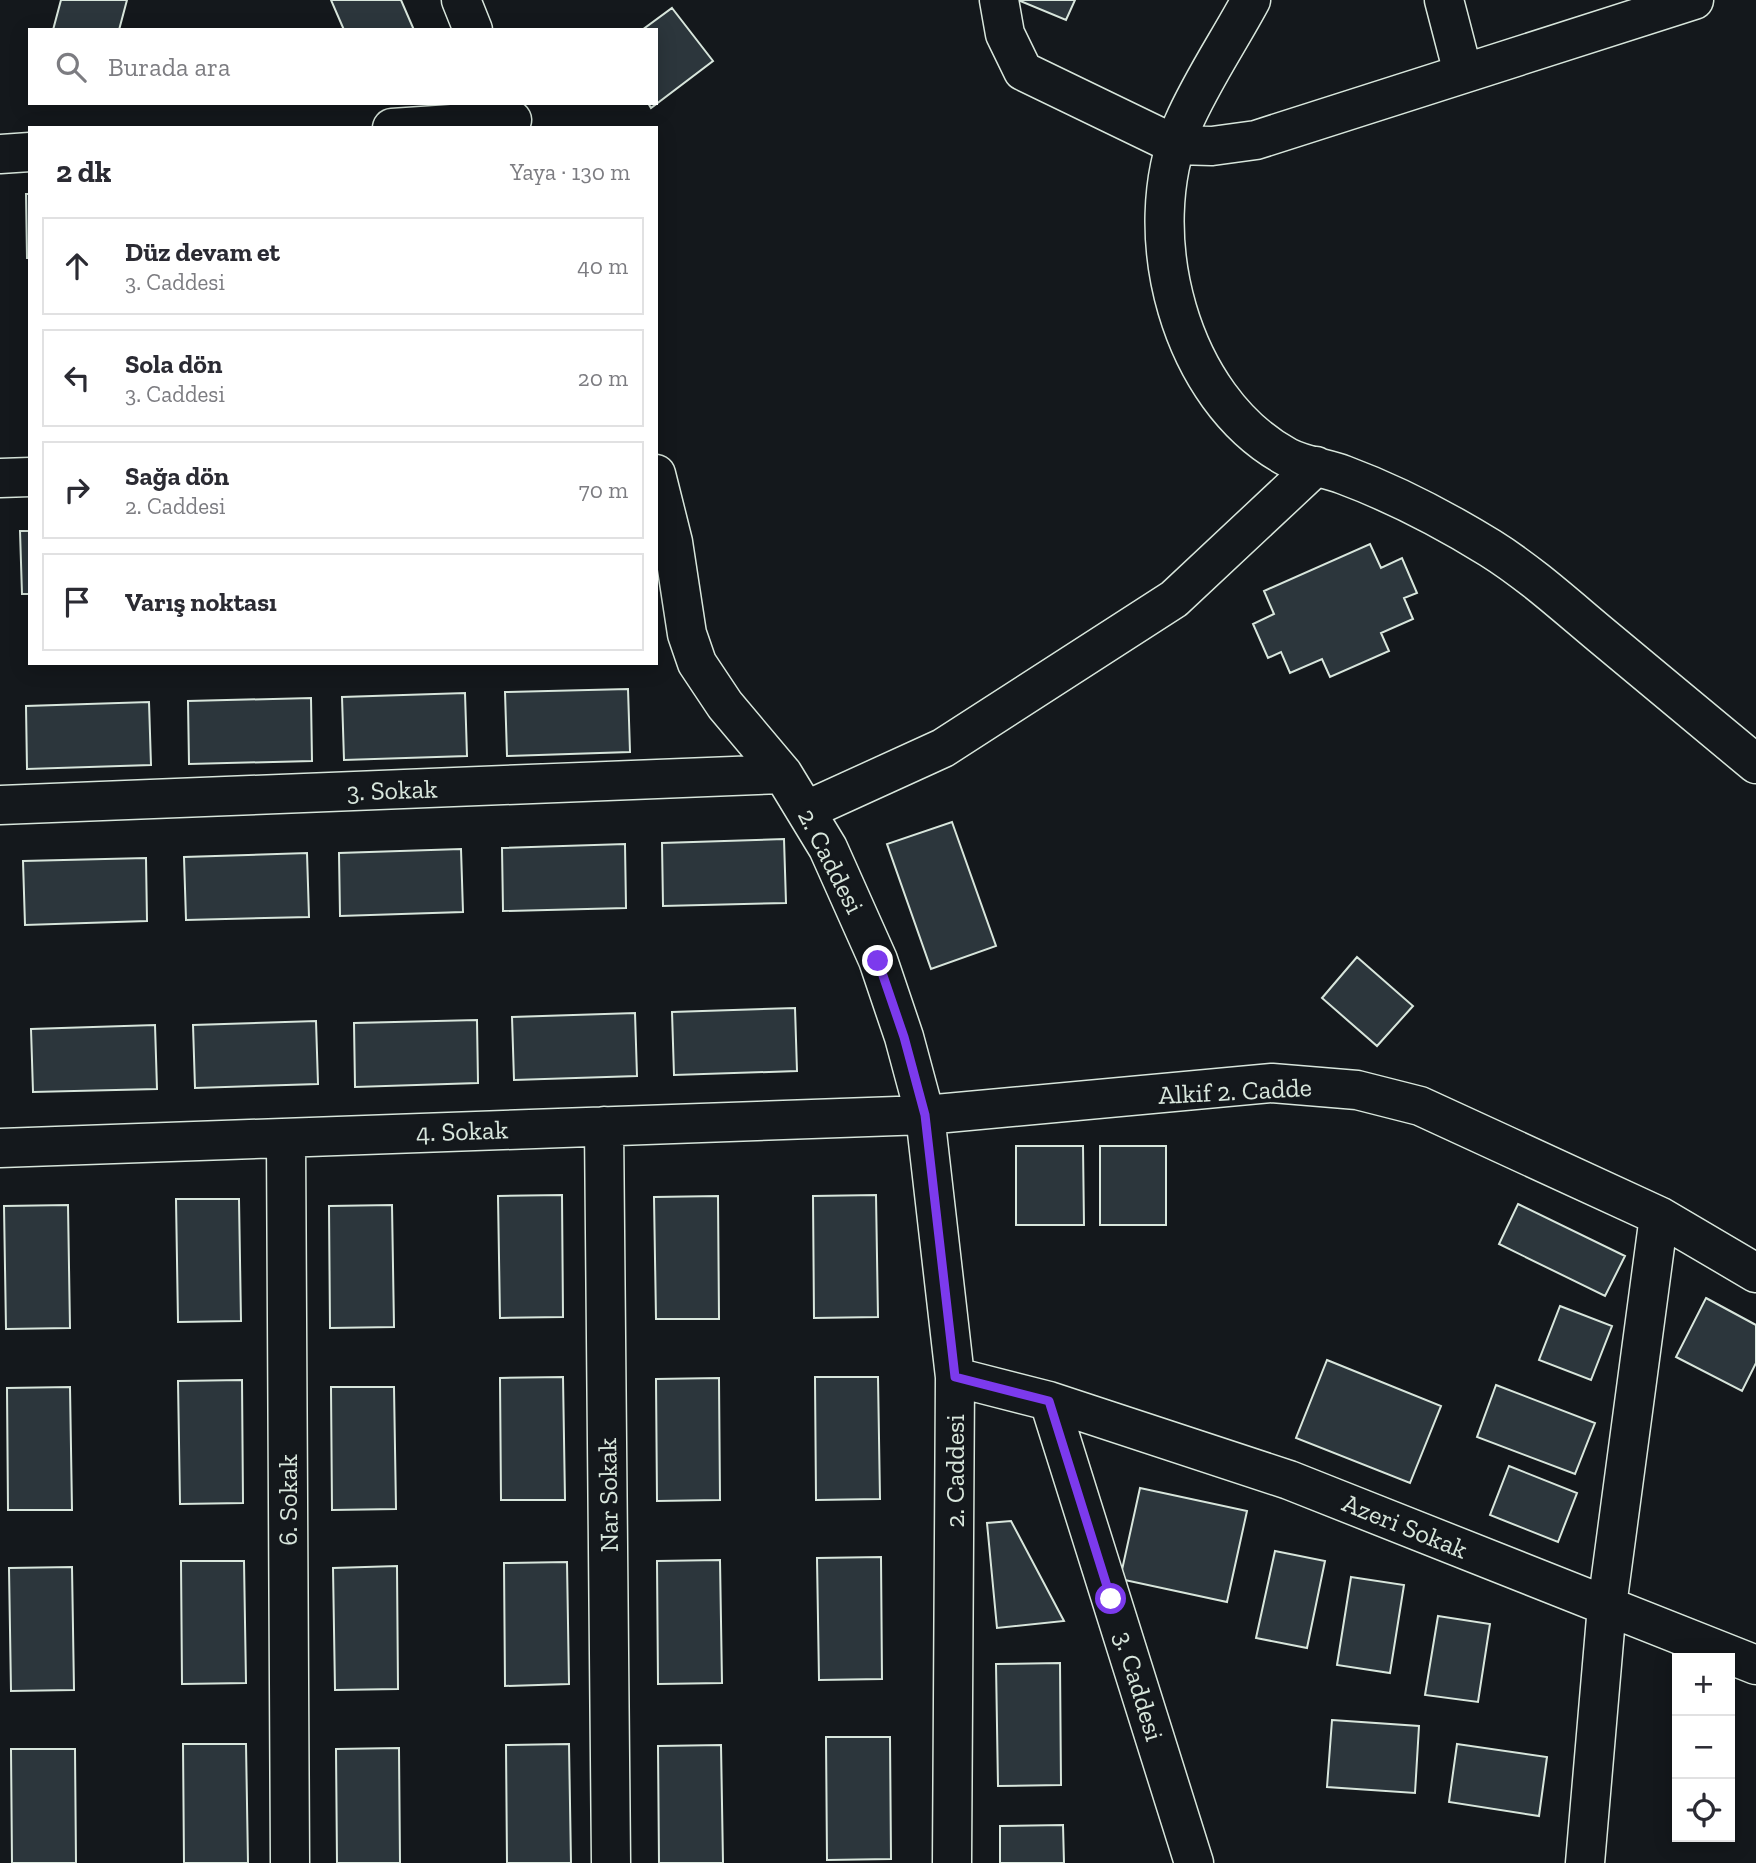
<!DOCTYPE html>
<html lang="tr">
<head>
<meta charset="utf-8">
<style>
  :root { --surface:#fff; --page:#f7f7f7; --text:#2b2b33; --muted:#7c7c81; --line:#e1e1e2 }
  body { margin:0; font-family:"Zilla Slab",serif; background:var(--page); color:var(--text) }
  .controls { position:absolute; right:21px; bottom:21px; display:grid; overflow:hidden; border-radius:0px; box-shadow:0 4px 18px #0003 }
  .controls button { width:63px; height:63px; display:grid; place-items:center; padding:0; border:0; border-bottom:2px solid var(--line); background:var(--surface); color:var(--text); font:35px sans-serif }
  .stop { position:absolute; width:21px; height:21px; margin:-16px; border:5px solid #7c3aed; border-radius:50%; background:#fff }
  .stop.end { background:#7c3aed; border-color:#fff; box-shadow:0 2px 7px #0008 }
  .list { margin:0; padding:0; list-style:none }
  h2 { display:flex; justify-content:space-between; align-items:center; height:91px; margin:0; padding:0 28px; font-size:30px }
  h2 small { font-size:23px; font-weight:400; color:var(--muted) }
  .list li { display:grid; grid-template-columns:46px 1fr auto; gap:21px; align-items:center; box-sizing:border-box; height:98px; margin:0 14px 14px; padding:0 14px; border:2px solid var(--line); border-radius:0px }
  .list b { display:block; font-size:26px; white-space:nowrap }
  .list p { margin:0; font-size:23px; white-space:nowrap; color:var(--muted) }
  .list em { font-size:23px; font-style:normal; color:var(--muted) }
  .icon { flex:none; width:38px; height:38px; fill:none; stroke:currentColor; stroke-width:2; stroke-linecap:round; stroke-linejoin:round }
  .map { position:relative; flex:none; width:1756px; height:1863px; overflow:hidden }
  .search { position:absolute; background:var(--surface); box-shadow:0 4px 18px #0003; left:28px; top:28px; width:630px; height:77px; display:flex; align-items:center; gap:18px; box-sizing:border-box; padding:0 24px; border-radius:0px; color:var(--muted); font-size:26px }
  .panel { position:absolute; background:var(--surface); box-shadow:0 4px 18px #0003; left:28px; top:126px; width:630px; height:539px; border-radius:0px }
  .map>svg:first-child { display:block }
  .building { fill:#2c363c; stroke:#d8e6dc; stroke-width:2 }
  .lines { fill:none; stroke-linecap:round; stroke-linejoin:round }
  .minor-casing { stroke:#d8e6dc; stroke-width:41 }
  .minor { stroke:#14181c; stroke-width:38 }
  .route { stroke:#7c3aed; stroke-width:9 }
  .labels { text-anchor:middle; dominant-baseline:central; stroke-width:5; stroke-linejoin:round; paint-order:stroke }
  .street-label { font-size:26px; fill:#d8e6dc; stroke:#14181c }
</style>
</head>
<body>
<div class="map">
<svg width="1756" height="1863" viewBox="0 0 1756 1863">
  <rect width="100%" height="100%" fill="#14181c"/>
  <path class="building" d="M61,0h66l-8,30h-66z
    M331,0h70l13,30h-70z
    M1018,0h57l-9,20z
    M672,8l41,53 -62,47 -3,-5h8v-73h-14z
    M26,194h4v64h-3z
    M20,531h10v63h-8z
    M1370,544l11,24 21,-10 15,35 -13,5 9,21 -32,14 8,18 -59,26 -8,-18 -32,14 -9,-21 -13,6 -15,-34 21,-10 -10,-23z
    M628,689l2,63 -123,4 -2,-64z
    M465,693l2,63 -123,4 -2,-63z
    M311,698l1,63 -123,3 -1,-63z
    M149,702l2,63 -124,4 -1,-63z
    M952,822l44,124 -65,23 -44,-125z
    M784,839l2,64 -123,3 -1,-63z
    M625,844l1,64 -123,3 -1,-63z
    M461,849l2,63 -123,4 -1,-63z
    M307,853l2,64 -123,3 -2,-63z
    M146,858l1,63 -122,4 -2,-64z
    M1357,957l56,49 -36,40 -55,-48z
    M795,1008l2,63 -123,4 -2,-63z
    M635,1013l2,63 -123,4 -2,-63z
    M477,1020l1,63 -123,4 -1,-64z
    M316,1021l2,63 -123,4 -2,-63z
    M155,1025l2,64 -124,3 -2,-63z
    M1016,1146h67l1,79h-68z
    M1100,1146h66v79h-66z
    M562,1195l1,122 -63,1 -2,-122z
    M876,1195l2,122 -64,1 -1,-122z
    M718,1196l1,123h-63l-2,-122z
    M176,1199h63l2,122 -63,1z
    M1518,1204l107,52 -20,40 -106,-52z
    M68,1205l2,123 -64,1 -2,-123z
    M392,1205l2,122 -64,1 -1,-122z
    M1706,1298l50,27v38l-14,28 -66,-34z
    M1560,1306l52,20 -21,54 -52,-20z
    M1327,1360l114,46 -31,77 -114,-45z
    M563,1377l2,123h-64l-1,-122z
    M815,1377h63l2,122 -64,1z
    M719,1378l1,122 -63,1 -1,-122z
    M242,1380l1,123 -63,1 -2,-123z
    M1496,1385l99,38 -20,51 -98,-37z
    M70,1387l2,123h-64l-1,-122z
    M331,1387h63l2,122 -64,1z
    M1509,1466l68,27 -19,49 -68,-27z
    M1140,1488l107,23 -20,91 -107,-23z
    M1011,1521l53,100 -67,7 -10,-105z
    M1275,1551l50,10 -18,87 -51,-10z
    M881,1557l1,122 -63,1 -2,-122z
    M720,1560l2,123 -64,1 -1,-123z
    M181,1561h63l2,122 -64,1z
    M567,1562l2,122 -64,2 -1,-123z
    M397,1566l1,123 -63,1 -2,-122z
    M72,1567l2,123 -63,1 -2,-123z
    M1351,1577l53,8 -14,88 -53,-8z
    M1438,1616l52,8 -12,78 -53,-7z
    M1060,1663l1,122 -63,1 -2,-122z
    M1332,1720l87,6 -4,67 -88,-6z
    M826,1737h64l1,122 -64,1z
    M183,1744h63l2,119h-64z
    M569,1744l2,119h-64l-1,-118z
    M1457,1744l90,13 -8,59 -90,-14z
    M721,1745l2,118h-64l-1,-117z
    M399,1748l1,115h-63l-1,-114z
    M11,1749h64l1,114h-64z
    M1063,1825l1,38h-64v-37z"/>
  <g class="lines">
    <defs>
      <path id="minor" d="M461,0l12,30
        M999,0l6,34 18,37 153,74 36,1 44,-6 438,-140
        M1251,0c-22,41 -50,82 -68,124 -46,109 -4,274 104,333 17,9 39,11 57,18 51,19 99,44 146,73 40,25 75,57 111,87 52,43 103,86 155,129
        M1444,0l19,73
        M392,128l120,-8
        M0,154l30,-2
        M656,474l17,68 14,92 10,29 28,42 58,69 45,74 50,112 26,77 21,78 30,262 -3,486
        M0,478l30,-1
        M0,805l783,-31
        M807,810l136,-62 231,-149 142,-133
        M604,1126l7,737
        M286,1138l4,725
        M0,1148l925,-33 347,-32 85,7 63,16 239,110 97,57
        M955,1377l94,24 145,462
        M1049,1401l240,79 467,185
        M1585,1863l22,-257 52,-390"/>
    </defs>
    <use href="#minor" class="minor-casing"/>
    <use href="#minor" class="minor"/>
  </g>
  <g class="lines">
    <path class="route" d="M878,961l26,76 21,78 30,262 94,24 62,198"/>
  </g>
  <g class="labels">
    <g class="street-label">
      <text transform="translate(392 790) rotate(-2)">3. Sokak</text>
      <text transform="translate(831 861) rotate(63)">2. Caddesi</text>
      <text transform="translate(1235 1091) rotate(-3)">Alkif 2. Cadde</text>
      <text transform="translate(462 1131) rotate(-2)">4. Sokak</text>
      <text transform="translate(955 1471) rotate(-90)">2. Caddesi</text>
      <text transform="translate(608 1495) rotate(-91)">Nar Sokak</text>
      <text transform="translate(288 1500) rotate(-90)">6. Sokak</text>
      <text transform="translate(1405 1526) rotate(22)">Azeri Sokak</text>
      <text transform="translate(1139 1686) rotate(73)">3. Caddesi</text>
    </g>
  </g>
</svg>
<div class="controls">
<button>+</button>
<button>−</button>
<button><svg class="icon" aria-label="locate" viewBox="0 0 24 24"><circle cx="12" cy="12" r="6"/><path d="M12 2v4M12 18v4M2 12h4M18 12h4"/></svg></button>
</div>
<div class="stop" style="left:1111px;top:1599px"></div>
<div class="stop end" style="left:878px;top:961px"></div>
<div class="search"><svg class="icon" aria-label="search" viewBox="0 0 24 24"><circle cx="10" cy="10" r="6"/><path d="M15 15l6 6"/></svg>Burada ara</div>
<section class="panel">
<h2>2 dk<small>Yaya · 130 m</small></h2>
<ul class="list">
<li><svg class="icon" aria-label="ahead" viewBox="0 0 24 24"><path d="M12 20V5M6 11l6-6 6 6"/></svg><div><b>Düz devam et</b><p>3. Caddesi</p></div><em>40 m</em></li>
<li><svg class="icon" aria-label="left" viewBox="0 0 24 24"><path d="M17 20v-9H6M10 6l-5 5 5 5"/></svg><div><b>Sola dön</b><p>3. Caddesi</p></div><em>20 m</em></li>
<li><svg class="icon" aria-label="right" viewBox="0 0 24 24"><path d="M7 20v-9h11M14 6l5 5-5 5"/></svg><div><b>Sağa dön</b><p>2. Caddesi</p></div><em>70 m</em></li>
<li><svg class="icon" aria-label="arrive" viewBox="0 0 24 24"><path d="M6 21V4h12l-3 4 3 4H6"/></svg><div><b>Varış noktası</b></div></li>
</ul>
</section>
</div>
</body>
</html>
